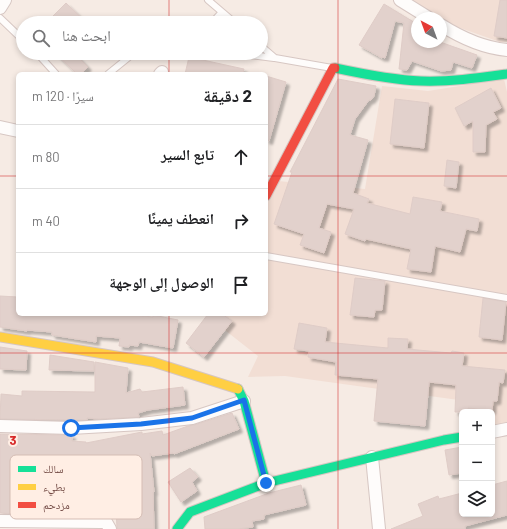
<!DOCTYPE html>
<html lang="ar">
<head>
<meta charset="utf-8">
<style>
  :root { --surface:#fff; --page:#f2f2f2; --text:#202124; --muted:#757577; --line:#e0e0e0 }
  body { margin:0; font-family:Barlow,"Noto Naskh Arabic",sans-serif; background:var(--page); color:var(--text); direction:rtl }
  .controls { position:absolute; right:12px; bottom:12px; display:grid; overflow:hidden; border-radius:6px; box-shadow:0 2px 6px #0003 }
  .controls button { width:36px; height:36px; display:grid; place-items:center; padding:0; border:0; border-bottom:1px solid var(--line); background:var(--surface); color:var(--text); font:20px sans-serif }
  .compass { position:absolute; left:411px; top:12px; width:36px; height:36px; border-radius:50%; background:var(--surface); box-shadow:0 2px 6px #0003; rotate:319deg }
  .stop { position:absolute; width:12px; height:12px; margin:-9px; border:3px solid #1a73e8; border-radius:50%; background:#fff }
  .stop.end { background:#1a73e8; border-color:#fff; box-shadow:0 1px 4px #0008 }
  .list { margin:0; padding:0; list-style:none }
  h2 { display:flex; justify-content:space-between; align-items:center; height:52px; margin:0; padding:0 16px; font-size:17px }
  h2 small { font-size:13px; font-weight:400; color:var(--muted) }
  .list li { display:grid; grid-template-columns:26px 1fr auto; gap:12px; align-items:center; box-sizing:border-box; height:64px; padding:0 16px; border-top:1px solid var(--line) }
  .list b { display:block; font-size:15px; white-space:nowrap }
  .list em { font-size:13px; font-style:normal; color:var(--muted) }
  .icon { flex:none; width:22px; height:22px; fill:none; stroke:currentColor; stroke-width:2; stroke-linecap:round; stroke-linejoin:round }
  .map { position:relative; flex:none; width:507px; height:529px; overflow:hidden; direction:ltr }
  .search { position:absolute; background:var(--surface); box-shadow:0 2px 6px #0003; left:16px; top:16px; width:252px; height:44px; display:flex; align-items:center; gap:10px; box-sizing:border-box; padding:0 14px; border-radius:22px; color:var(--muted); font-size:15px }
  .panel { position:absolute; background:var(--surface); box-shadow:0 2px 6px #0003; left:16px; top:72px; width:252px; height:244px; border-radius:6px; direction:rtl }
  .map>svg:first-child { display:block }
  .residential { fill:#f2ded4 }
  .building { fill:#e2d1cc; stroke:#dfccc7; fill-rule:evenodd; filter:url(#shadow) }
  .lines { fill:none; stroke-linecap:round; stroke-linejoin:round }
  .lane-casing { stroke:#d7c7c3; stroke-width:8 }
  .street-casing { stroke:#d7c7c3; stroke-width:14 }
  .fast-casing { stroke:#d6c6c1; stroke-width:11 }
  .slow-casing { stroke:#d6c6c1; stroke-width:11 }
  .jam-casing { stroke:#d6c6c1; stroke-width:11 }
  .lane { stroke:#fefcfb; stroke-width:6 }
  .street { stroke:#fefcfb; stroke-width:12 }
  .fast { stroke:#16e098; stroke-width:9 }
  .slow { stroke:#ffcf43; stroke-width:9 }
  .jam { stroke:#f24e42; stroke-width:9 }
  .route { stroke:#1a73e8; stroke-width:5 }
  .grid { fill:none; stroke:#d62828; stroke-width:1; stroke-opacity:0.55 }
  .key { fill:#ffeee4; stroke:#d5bdb4; stroke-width:1 }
  .key-label { font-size:11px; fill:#734b45 }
  .grid-label { font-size:13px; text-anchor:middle; font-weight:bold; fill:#d62828; stroke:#ffeee4; stroke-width:4; stroke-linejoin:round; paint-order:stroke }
</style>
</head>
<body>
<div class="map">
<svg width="507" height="529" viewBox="0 0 507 529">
  <defs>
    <filter id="shadow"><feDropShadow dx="3.5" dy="3.5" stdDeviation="1" flood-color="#0004"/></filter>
  </defs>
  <rect width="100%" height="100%" fill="#f6ebe4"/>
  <path class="residential" d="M408,0h99v42h-7l-51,-18 -8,-4v-2h-3z
    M504,79l3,13v331l-15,2v-13h-20l1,-10 -188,-26 -37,1 10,-21 -50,-39 2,-3h56v-109l12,-24 87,8 17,-103 46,5z"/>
  <path class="building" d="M500,0h7v38l-13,-2z
    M66,3l21,20h-41z
    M384,4l33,20v18h23l37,13 -5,13 -19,-6 -2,8 -10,1 -29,-10 -5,9 -8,-1 5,-46 -9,-2 -10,37 -3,-1v1l-23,-13z
    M55,53h19l14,14 -7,7h-4z
    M189,57l55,12 -1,5h-58z
    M266,76l20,6 -17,59 -3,-1z
    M338,79l38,7 -2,10 -3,4h-2l-14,19 -5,16 18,5 -15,53 16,6 -2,4 43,11 3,-17 29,5 -2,9 39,8 -2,12 -11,-2 -6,23 -25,-6 -4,26 -24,-3 4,-20 -45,-10 -1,2 -20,-7 9,-25 -27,-5 -8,24 12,4 -7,21 -24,-8 4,-11 -30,-10 18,-52h-2z
    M491,88l10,20 -8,4 4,7 -11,6 -1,27h-12v-31l-9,5 -9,-18z
    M395,99l34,4 -5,45 -34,-4z
    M447,160l12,2 -3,26 -12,-2z
    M355,278l30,3 -3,29h-7l-1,7 -24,-2z
    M0,296l18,1v17h106l29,3v-2l25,5 -5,28 -34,-6 -1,4 -9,-1v2l-10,-1 1,-8 -24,-2v6l-44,-7v-3l-25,-2v1l-27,-4z
    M483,298l23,4 -4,38 -23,-3z
    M208,314h14l10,7 -28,36 -18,-14z
    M299,323l28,5 -2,14 63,6v-10l20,1 -1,10 44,4 1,-2 12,2 -2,13 43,4 -2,13 -4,-1 -2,19h-4l-1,10 -24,-3v4h-13l1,-27 -27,-3 -4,44 -51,-5 4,-42 -43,-4 1,-13 -28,-5 1,-6 -15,-2z
    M0,347l27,4 -1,19 -26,-1z
    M50,355l44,7v9l-45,-1z
    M95,362l33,6 -2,25 14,-4 2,3 41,-5 2,18 -37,5 -10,3 1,4 -40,2 -12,-1v2h-16l-71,-1 1,-25 21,2v-5l73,1z
    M232,413l7,16 -65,25 -1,-1 -21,3 -2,-3 4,39h-1l1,37h-37l-1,-21h-6l-1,-2 -27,6 -1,-6 -22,5v-2l-19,5h-14l-7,-3 -1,3 -18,-1v-79l72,1v6l14,1v1l56,-11v2l20,-3 1,4 25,-9 6,-1zM116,459l1,12 20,1v2l-19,4 1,4 -23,2v-2l-45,10 -6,-25 48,3 -1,-6z
    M462,447v26l-13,2 -4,-25z
    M190,468l8,9 -6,5 5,9 -16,11 -13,-20z
    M507,481v34l-42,11v3h-74l32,-13 -5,-12 20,-8 1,3 23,-6v21h30v-29z
    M301,485l5,20 -42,10v4l-12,2 1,6 -15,2h-33l-1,-12 65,-24z"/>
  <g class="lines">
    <defs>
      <path id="lane" d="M208,0l27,23
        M0,18l23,22
        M212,23l10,-11
        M261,46l14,12 57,10
        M37,53l19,21
        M236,53l38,5
        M108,74l26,-21
        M266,256l241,42"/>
      <path id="street" d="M400,0l29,18
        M0,8l5,-8
        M441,25c19,12 44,23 66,25
        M160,74l2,-2
        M0,127l18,4
        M0,426l71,2 70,-4 51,-6 52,-17
        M492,432l15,-3
        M372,457l7,72
        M0,521l102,1h4l4,7"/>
      <path id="fast" d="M335,68c28,6 57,12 86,13 29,1 57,-3 86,-7
        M238,389l6,12 22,82
        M177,529l13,-17 76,-29 178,-43 18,-3"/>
      <path id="slow" d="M0,337l153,25 85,27"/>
      <path id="jam" d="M266,196l67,-128h2"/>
    </defs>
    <use href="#lane" class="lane-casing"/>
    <use href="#street" class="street-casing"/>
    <use href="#fast" class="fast-casing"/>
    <use href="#slow" class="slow-casing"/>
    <use href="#jam" class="jam-casing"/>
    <use href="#lane" class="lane"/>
    <use href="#street" class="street"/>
    <use href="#fast" class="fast"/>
    <use href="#slow" class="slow"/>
    <use href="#jam" class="jam"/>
  </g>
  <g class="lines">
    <path class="route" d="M71,428l70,-4 51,-6 52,-18 22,83"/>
  </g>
  <path class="grid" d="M169,0v23M338,0v529M169,53v21M0,176h18M266,176h241M169,314v215M0,353h507"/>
  <rect x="10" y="455" width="132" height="64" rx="6" class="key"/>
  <rect x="18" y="466" width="18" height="6" fill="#16e098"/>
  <rect x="18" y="484" width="18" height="6" fill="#ffcf43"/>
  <rect x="18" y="502" width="18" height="6" fill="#f24e42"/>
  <g class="key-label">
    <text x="43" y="473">سالك</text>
    <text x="43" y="491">بطيء</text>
    <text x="43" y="509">مزدحم</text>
  </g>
  <g class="grid-label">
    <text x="13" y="445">3</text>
  </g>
</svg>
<div class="controls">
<button>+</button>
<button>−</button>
<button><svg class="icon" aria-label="layers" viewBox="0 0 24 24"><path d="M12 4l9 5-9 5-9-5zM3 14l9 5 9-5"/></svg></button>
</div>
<svg class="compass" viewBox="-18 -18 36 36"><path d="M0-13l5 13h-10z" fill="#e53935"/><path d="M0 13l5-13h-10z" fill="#757577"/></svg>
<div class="stop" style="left:71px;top:428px"></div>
<div class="stop end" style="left:266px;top:483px"></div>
<div class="search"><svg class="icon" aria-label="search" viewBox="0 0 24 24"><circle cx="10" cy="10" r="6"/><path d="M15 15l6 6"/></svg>ابحث هنا</div>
<section class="panel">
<h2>2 دقيقة<small>سيرًا · 120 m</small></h2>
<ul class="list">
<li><svg class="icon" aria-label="ahead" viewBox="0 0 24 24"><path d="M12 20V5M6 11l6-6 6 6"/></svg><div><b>تابع السير</b></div><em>80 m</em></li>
<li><svg class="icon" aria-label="right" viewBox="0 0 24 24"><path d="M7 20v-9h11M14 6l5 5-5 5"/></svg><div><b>انعطف يمينًا</b></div><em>40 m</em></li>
<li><svg class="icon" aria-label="arrive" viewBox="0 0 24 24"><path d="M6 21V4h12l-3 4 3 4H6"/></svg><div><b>الوصول إلى الوجهة</b></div></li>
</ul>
</section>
</div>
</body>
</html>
